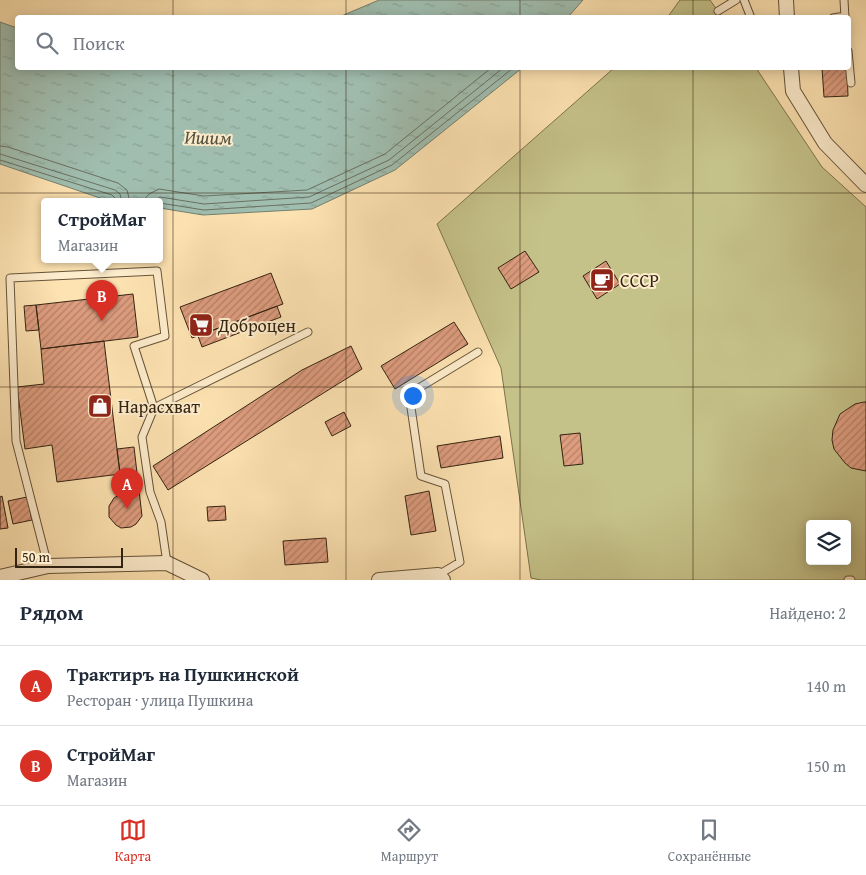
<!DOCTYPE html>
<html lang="ru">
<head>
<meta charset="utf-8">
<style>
  :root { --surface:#fff; --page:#f2f2f3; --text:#1f2937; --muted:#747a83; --line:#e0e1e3; --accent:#d93025 }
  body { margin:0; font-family:"Gentium Book Plus",serif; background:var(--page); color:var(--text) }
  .controls { position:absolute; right:15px; bottom:15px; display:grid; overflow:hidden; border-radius:5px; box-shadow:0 2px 12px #0003 }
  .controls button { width:45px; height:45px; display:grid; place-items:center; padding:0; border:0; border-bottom:1px solid var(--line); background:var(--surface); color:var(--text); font:25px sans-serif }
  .scale { position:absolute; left:15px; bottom:12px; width:108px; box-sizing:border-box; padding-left:5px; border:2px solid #332311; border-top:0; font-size:14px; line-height:18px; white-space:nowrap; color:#332311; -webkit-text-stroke:4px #feedcd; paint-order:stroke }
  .you { position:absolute; left:412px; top:395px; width:18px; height:18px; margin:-12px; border:4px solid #fff; border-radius:50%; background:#1a73e8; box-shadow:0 0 0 8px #1a73e833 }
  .badge { display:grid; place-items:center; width:32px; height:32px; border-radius:50%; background:var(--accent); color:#fff; font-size:16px; font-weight:700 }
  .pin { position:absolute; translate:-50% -41px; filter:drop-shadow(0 1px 2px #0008) }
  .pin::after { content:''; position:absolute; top:26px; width:18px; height:15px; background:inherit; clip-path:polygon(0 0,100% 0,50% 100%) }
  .popup { position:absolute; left:41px; top:198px; width:122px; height:65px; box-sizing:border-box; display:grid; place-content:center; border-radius:5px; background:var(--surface); filter:drop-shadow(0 1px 4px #0005); font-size:16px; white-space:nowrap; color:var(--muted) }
  .popup b { font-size:19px; color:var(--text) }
  .popup::after { content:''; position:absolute; left:50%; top:100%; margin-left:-10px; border:10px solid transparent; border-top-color:var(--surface) }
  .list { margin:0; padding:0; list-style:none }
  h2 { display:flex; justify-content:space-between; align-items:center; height:65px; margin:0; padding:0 20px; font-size:21px }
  h2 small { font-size:16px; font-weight:400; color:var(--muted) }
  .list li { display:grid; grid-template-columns:32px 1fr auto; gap:15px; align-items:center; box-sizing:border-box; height:80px; padding:0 20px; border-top:1px solid var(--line) }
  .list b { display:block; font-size:19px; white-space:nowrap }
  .list p { margin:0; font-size:16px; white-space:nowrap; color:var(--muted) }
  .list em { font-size:16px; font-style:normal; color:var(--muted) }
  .icon { flex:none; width:28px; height:28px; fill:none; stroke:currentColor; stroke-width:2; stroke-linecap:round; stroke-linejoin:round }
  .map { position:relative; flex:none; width:866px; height:580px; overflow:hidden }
  .search { position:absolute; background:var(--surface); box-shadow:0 2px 12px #0003; left:15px; right:15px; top:15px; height:55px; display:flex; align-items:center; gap:12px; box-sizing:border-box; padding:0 18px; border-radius:5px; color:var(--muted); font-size:19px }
  .sheet { height:225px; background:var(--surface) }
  nav { display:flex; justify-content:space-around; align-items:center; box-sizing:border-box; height:70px; border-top:1px solid var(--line); background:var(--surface); font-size:14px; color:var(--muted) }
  nav a { display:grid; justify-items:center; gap:2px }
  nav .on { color:var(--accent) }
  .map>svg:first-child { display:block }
  .green { fill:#c5c289; stroke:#7c724d; fill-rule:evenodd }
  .water { fill:url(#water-ripples); stroke:#748070 }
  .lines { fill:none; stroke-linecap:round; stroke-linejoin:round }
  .shore { stroke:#6a7060; stroke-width:1 }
  .building { fill:url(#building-hatch); stroke:#332311 }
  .lane-casing { stroke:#665339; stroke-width:9 }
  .street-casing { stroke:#665339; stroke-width:16 }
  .lane { stroke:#feedcd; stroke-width:7 }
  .street { stroke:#feedcd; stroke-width:14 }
  .grid { fill:none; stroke:#332311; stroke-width:1; stroke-opacity:0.55 }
  .labels { text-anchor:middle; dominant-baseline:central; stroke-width:4; stroke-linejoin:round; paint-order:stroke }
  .poi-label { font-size:18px; fill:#332311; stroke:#feedcd; text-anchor:start }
  .water-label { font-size:19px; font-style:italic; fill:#545241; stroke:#feedcd }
</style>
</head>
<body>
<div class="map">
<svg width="866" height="580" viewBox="0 0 866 580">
  <defs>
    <pattern id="water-ripples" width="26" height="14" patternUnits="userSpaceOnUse" patternTransform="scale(1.25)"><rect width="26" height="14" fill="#a0beb0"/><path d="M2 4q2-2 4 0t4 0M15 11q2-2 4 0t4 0" fill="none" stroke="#8aa396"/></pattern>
    <pattern id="building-hatch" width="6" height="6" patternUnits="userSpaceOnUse" patternTransform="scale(1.25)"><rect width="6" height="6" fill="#de9d7f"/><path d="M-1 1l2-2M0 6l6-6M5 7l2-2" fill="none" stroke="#b58067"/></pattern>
  </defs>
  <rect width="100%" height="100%" fill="#fee3b2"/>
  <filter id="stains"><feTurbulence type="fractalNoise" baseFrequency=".004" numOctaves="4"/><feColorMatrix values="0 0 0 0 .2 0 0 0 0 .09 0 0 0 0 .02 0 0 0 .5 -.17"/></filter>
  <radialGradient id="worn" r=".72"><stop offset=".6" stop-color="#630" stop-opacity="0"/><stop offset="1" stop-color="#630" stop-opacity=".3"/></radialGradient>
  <path class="green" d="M680,0h30l12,17 -55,1z
    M614,68h142l66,99 44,40v373h-325l-10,-2 -30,-210 -64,-144zM810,524h37v37h-37z"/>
  <path class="water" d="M379,0h204l-15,17h-229z
    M0,22l17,6 1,40h504l-127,102 -83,39 -109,6 -43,-7v-6h-35l-22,-3 -103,-35z"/>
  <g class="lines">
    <path class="shore" d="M0,146l8,1 110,36 9,7 3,12
      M0,154l115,36 5,4 2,8
      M0,160l112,35 3,3 1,4
      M142,202l7,-8 10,-5 45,7 103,-6 78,-36 106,-86
      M151,202l9,-5 44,7 105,-7 80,-37 114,-92
      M160,203l44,7 107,-7 81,-38 121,-97"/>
  </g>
  <path class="building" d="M822,68h25l1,28 -24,1z
    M525,251l14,21 -28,17 -13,-21z
    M606,261l14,23 -23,15 -14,-23z
    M271,273l12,31 -91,34 -12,-31z
    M133,294l5,43 -97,12 -5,-44z
    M36,305l3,25 -13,1 -2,-25z
    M277,306l4,11 -79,30 -4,-11z
    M454,322l14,22 -73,45 -14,-23z
    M104,341l16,133 -63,8 -5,-37 -27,4 -8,-62 27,-3 -3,-35z
    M351,346l11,23 -194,121 -15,-24 149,-96z
    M864,402h2v69l-15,-3 -6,-5 -11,-14 -2,-9 1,-10 7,-16 15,-10z
    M344,412l7,14 -19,10 -7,-14z
    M580,433l3,31 -19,2 -4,-31z
    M500,436l3,22 -62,10 -4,-22z
    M134,447l8,69 -6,8 -5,3 -10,1 -5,-3 -7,-8v-11l5,-8 5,-3 3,-7 -5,-39z
    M429,491l7,40 -25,4 -6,-39z
    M2,496l6,32 -8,1v-32z
    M27,497l5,23 -19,4 -5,-23z
    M225,506l1,14 -18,1 -1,-14z
    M326,538l2,24 -43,3 -2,-24z"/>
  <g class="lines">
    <defs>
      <path id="lane" d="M744,0l7,18
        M844,0l1,18
        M718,11l18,-11
        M833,18l12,-2
        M848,51l3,32
        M167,563l-6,-41 -11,-30 -8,-55 12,-29 154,-76
        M48,566l-32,-125 -6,-163 147,-7 8,65 -31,10 20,62
        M438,575l22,-13 -15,-78 -24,-8 -12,-82 69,-42
        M848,580h3"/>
      <path id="street" d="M786,0l1,18
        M791,68l2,23 32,52 41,42
        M0,577l48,-11 119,-3 35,17
        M379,580l59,-5 5,5"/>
    </defs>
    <use href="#lane" class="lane-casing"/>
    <use href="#street" class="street-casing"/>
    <use href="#lane" class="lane"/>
    <use href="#street" class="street"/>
  </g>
  <path class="grid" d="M173,0v18M346,0v18M520,0v18M693,0v18M173,68v512M346,68v512M520,68v512M693,68v512M0,193h866M0,387h866"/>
  <defs>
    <symbol id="cafe-square" viewBox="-11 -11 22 22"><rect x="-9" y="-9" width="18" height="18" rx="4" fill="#8f2418" stroke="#feedcd"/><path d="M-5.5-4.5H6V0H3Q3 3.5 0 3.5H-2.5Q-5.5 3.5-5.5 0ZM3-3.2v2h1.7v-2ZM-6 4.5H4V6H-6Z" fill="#fff"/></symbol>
    <symbol id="supermarket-square" viewBox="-11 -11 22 22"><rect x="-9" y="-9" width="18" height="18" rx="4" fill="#8f2418" stroke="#feedcd"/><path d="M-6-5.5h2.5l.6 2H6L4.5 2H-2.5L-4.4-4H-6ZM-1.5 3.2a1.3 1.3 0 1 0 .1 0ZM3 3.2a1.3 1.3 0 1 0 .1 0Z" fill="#fff"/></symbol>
    <symbol id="shop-square" viewBox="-11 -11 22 22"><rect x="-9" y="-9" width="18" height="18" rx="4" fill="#8f2418" stroke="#feedcd"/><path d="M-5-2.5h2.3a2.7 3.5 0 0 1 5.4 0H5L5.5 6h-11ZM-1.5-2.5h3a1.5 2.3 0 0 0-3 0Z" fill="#fff"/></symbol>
  </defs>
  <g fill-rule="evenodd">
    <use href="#cafe-square" x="588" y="266" width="28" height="28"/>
    <use href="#supermarket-square" x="187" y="311" width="28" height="28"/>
    <use href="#shop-square" x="86" y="392" width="28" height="28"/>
  </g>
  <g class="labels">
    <g class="poi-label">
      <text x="620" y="280">СССР</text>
      <text x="218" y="325">Доброцен</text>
      <text x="118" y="406">Нарасхват</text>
    </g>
    <g class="water-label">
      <text transform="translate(208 137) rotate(1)">Ишим</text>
    </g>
  </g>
  <rect width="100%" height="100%" filter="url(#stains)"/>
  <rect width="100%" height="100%" fill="url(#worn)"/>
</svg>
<div class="controls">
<button><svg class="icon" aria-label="layers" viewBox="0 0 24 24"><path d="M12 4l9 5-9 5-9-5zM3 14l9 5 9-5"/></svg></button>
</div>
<div class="scale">50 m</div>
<div class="you"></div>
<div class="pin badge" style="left:127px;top:509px">A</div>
<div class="pin badge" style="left:102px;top:321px">B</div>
<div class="popup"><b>СтройМаг</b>Магазин</div>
<div class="search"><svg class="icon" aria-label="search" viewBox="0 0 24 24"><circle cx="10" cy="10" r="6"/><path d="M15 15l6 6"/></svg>Поиск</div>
</div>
<section class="sheet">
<h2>Рядом<small>Найдено: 2</small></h2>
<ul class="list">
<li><span class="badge">A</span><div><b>Трактиръ на Пушкинской</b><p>Ресторан · улица Пушкина</p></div><em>140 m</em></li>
<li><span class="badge">B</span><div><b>СтройМаг</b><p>Магазин</p></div><em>150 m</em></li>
</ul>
</section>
<nav>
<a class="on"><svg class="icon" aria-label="map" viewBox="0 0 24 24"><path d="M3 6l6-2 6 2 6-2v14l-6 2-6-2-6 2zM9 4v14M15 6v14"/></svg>Карта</a>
<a><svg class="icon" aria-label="directions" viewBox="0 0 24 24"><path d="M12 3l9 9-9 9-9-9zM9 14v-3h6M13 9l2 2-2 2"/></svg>Маршрут</a>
<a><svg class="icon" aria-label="saved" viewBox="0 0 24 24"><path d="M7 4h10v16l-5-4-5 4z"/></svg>Сохранённые</a>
</nav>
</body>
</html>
